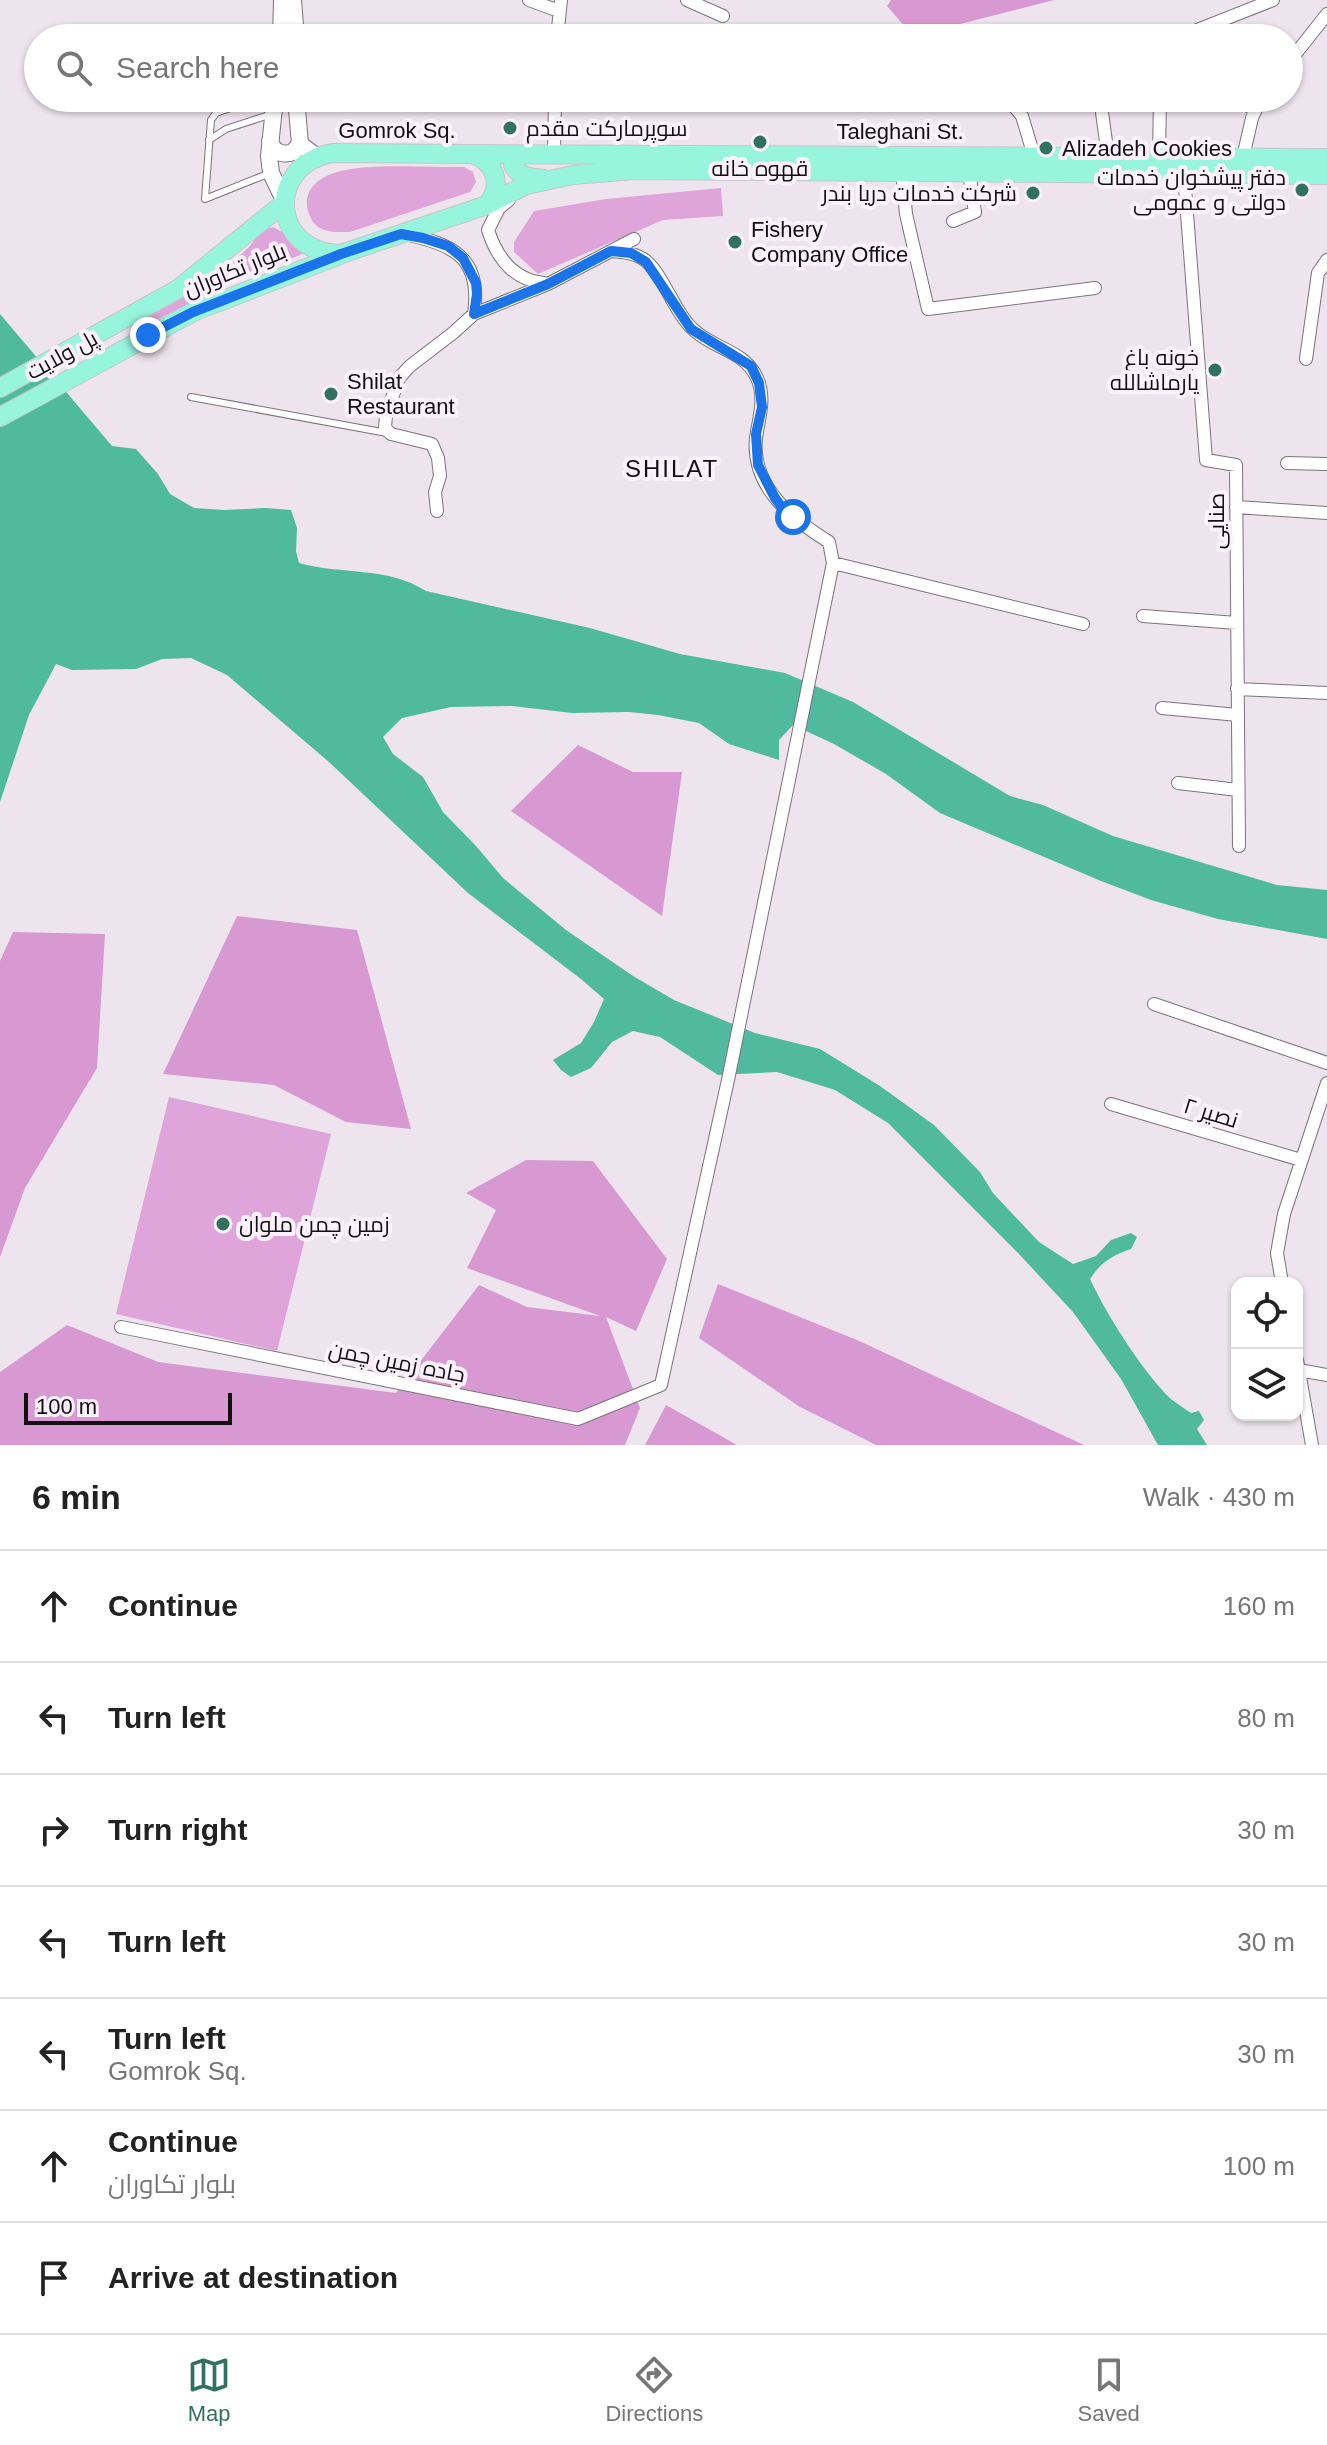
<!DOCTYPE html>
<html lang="en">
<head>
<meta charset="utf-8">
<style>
  :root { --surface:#fff; --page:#f6f6f6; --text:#222; --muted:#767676; --line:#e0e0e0; --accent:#317160 }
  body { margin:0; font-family:Arial,Cairo,sans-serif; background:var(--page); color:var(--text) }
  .controls { position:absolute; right:24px; bottom:24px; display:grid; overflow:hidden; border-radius:16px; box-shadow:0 2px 6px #0004 }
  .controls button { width:72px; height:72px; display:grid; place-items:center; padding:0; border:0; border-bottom:2px solid var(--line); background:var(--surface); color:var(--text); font:40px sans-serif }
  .scale { position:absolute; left:24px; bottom:20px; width:208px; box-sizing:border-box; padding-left:8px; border:4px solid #131013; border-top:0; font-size:22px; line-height:28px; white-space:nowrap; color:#131013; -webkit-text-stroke:6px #fbf1fa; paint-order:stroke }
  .stop { position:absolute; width:24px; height:24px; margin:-18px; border:6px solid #1a73e8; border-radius:50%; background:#fff }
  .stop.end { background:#1a73e8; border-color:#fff; box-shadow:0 2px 8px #0008 }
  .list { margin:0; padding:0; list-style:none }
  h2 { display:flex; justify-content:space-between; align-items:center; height:104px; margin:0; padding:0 32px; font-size:34px }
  h2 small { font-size:26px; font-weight:400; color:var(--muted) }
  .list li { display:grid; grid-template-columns:52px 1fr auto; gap:24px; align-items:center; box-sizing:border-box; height:112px; padding:0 32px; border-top:2px solid var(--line) }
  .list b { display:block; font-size:30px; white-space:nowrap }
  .list p { margin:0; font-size:26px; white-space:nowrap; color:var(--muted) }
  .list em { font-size:26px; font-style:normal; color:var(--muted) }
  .icon { flex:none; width:44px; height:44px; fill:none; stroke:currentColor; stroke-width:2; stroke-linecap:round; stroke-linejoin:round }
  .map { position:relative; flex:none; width:1327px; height:1445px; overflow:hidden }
  .search { position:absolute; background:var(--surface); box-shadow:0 2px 6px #0004; left:24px; right:24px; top:24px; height:88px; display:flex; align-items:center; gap:20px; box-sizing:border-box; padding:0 28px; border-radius:44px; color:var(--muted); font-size:30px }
  .sheet { height:888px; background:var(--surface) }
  nav { display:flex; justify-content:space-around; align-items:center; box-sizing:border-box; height:112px; border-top:2px solid var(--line); background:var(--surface); font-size:22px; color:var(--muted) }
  nav a { display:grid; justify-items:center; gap:4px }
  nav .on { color:var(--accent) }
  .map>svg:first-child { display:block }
  .green { fill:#dfa4da }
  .forest { fill:#d899d3 }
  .water { fill:#50ba9e }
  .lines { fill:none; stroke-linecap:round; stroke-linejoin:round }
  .service-casing { stroke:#7b737a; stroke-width:8 }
  .minor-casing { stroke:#7b737a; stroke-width:14 }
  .secondary-casing { stroke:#7b737a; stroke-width:18 }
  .primary-casing { stroke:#c6c6c6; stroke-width:20 }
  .service { stroke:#fff; stroke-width:6 }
  .minor { stroke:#fff; stroke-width:12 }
  .secondary { stroke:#fff; stroke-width:16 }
  .primary { stroke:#98f5dd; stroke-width:18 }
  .route { stroke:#1a73e8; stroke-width:10 }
  .poi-dot { fill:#317160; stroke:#fbf1fa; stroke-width:3 }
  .labels { text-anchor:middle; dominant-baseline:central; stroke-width:8; stroke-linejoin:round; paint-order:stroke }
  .poi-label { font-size:22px; fill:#131013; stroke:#fbf1fa; text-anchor:start }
  .street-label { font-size:22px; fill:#131013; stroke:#fbf1fa }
  .neighbourhood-label { font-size:24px; letter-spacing:2px; fill:#131013; stroke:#fbf1fa }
</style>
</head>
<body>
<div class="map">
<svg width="1327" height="1445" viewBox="0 0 1327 1445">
  <rect width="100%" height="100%" fill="#eee4ed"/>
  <path class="green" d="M464,167l9,5 3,10 -6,10 -120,40c-10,0 -21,1 -30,-4 -6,-3 -9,-9 -11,-14 -8,-21 7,-35 25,-41 31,-11 95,-5 130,-6z
    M721,188l2,28 -60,4 -125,54 -24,-22v-10l20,-31 72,-12z
    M273,227l15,8 19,17 -76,31 -87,43 -3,-6 38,-20 42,-27 29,-27 11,-15z
    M169,1097l162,37 -54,217 -161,-37z"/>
  <path class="forest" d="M891,0h163l-141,36 -26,-30z
    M578,745l55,27h49l-20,144 -151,-105z
    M237,916l120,14 54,199 -65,-7 -72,-37 -111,-11z
    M13,932l92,2 -8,134 -72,120 -25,69v-296z
    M526,1160l67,1 74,98 -31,72 -30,-14 34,91 -15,37h-625v-73l67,-47 91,37 238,31 83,-108 48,22 73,9 -133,-48 29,-58 -30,-17z
    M718,1284l139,56 227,105h-208l-76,-38 -101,-69z
    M666,1405l71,40h-92z"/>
  <path class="water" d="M0,314l112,132 24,3 22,25 12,20 24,14 30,2 42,-2 25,2 6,18 -1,23 3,12c42,12 88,3 127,28l164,37 90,26 105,19 68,29 157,94 33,9 70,31 164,49 50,5v49l-109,-20 -67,-19 -50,-19 -161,-68 -54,-39 -52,-30 -41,-19 -14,15v20l-50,-16 -30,-21 -41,-8 -29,-3 -57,1 -60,-7 -61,1 -49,11 -19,19 10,17 30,23 20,35 33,34 27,32 63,52 67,46 41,24 81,33 65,16 60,37 54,39 46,47 13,21 46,49 34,22 23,-8 15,-16 20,-7 6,4 -6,12c-18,6 -30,13 -41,30 15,33 54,95 81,120 6,5 13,9 20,14l8,-2 5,9 -7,9 10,16h-49l-37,-66 -48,-67 -55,-59 -130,-130 -53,-33 -58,-18 -59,3 -58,-38 -27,-6 -21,11 -21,26 -20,9 -10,-7 -8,-10 28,-17 13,-21 10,-23 -23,-20 -113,-86 -139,-131 -102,-87 -36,-17 -29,1 -26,10 -64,1 -16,-6 -27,51 -29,87z"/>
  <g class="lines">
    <defs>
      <path id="service" d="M260,98l-44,15 -5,7 -6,79 65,-26
        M209,140l17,-11 46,-15
        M191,397l196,36"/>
      <path id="minor" d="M529,0l30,11
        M687,0l36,16
        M557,38l4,-38
        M1188,38l-1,-4 86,-34
        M1289,62l38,-48
        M1007,98l15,18 12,40
        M1100,98l8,58
        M1239,98l15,12
        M554,154l1,-56
        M1159,157l1,-59
        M1243,157l9,-39 9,-20
        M902,172l4,42 22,95 167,-21
        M1184,175l22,285 30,5 3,381
        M509,200l-10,8 -11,22c9,28 25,50 56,53
        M953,221l22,-9 -6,-39
        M404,234c50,10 78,24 70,80
        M611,251c12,1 25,2 35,10 18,15 30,55 49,70 20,18 50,20 62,47 9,20 2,39 -1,60 -5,49 36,81 73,104l4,21 250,61
        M1306,359l12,-86 9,-13
        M1287,463l40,1
        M1236,507l91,6
        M437,511l-2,-19 5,-16 -2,-18 -6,-14 -41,-10 -6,-6 1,-13 13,-37 11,-12 43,-33 21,-19 74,-30 86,-45
        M1143,616l94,7
        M1237,689l90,4
        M1162,708l76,7
        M1178,783l60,7
        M1154,1004l173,59
        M1111,1104l190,56
        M1282,1283l-5,-30 7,-39 43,-131
        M121,1327l457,92 83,-34 67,-305 105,-517
        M1297,1360l15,85
        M1299,1370l28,5"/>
      <path id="secondary" d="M293,0l3,38
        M281,38l1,-38
        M275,98l-6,58 2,17 13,27
        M296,98l4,46 17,13
        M270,141c3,11 13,15 23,11l7,-8"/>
      <path id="primary" d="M474,154l853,4
        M520,155l-6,5 -1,5c7,13 17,12 31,14
        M487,205c16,-20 9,-43 -15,-51l-140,-1c-68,13 -60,101 9,101l146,-49 39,-20 47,-10 62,-5 692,5
        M0,388l178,-99 106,-86
        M0,417l193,-105 147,-57"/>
    </defs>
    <use href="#service" class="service-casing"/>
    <use href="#minor" class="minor-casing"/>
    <use href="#secondary" class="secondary-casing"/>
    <use href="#primary" class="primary-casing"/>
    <use href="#service" class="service"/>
    <use href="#minor" class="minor"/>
    <use href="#secondary" class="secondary"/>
    <use href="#primary" class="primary"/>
  </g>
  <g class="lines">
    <path class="route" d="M148,335l45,-23 148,-58 60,-20 22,4 25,8 15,12 13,25 1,11 -3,20 74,-30 63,-33 20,2 15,9 45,67 60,37 8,17 3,24 -6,27 2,31 17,33 8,11 10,8"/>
  </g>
  <g class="poi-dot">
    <circle cx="510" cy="128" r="8"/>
    <circle cx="760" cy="142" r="8"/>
    <circle cx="1046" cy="148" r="8"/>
    <circle cx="1302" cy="190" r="8"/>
    <circle cx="1033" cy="193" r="8"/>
    <circle cx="735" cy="242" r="8"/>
    <circle cx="1215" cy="370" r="8"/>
    <circle cx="331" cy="394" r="8"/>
    <circle cx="223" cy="1224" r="8"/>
  </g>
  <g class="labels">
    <g class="poi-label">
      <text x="526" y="128">سوپرمارکت مقدم</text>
      <text x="1062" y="148">Alizadeh Cookies</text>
      <text x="760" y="168" text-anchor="middle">قهوه خانه</text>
      <text x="1286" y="177" text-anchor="end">دفتر پیشخوان خدمات<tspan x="1286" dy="25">دولتی و عمومی</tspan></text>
      <text x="1017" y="193" text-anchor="end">شرکت خدمات دریا بندر</text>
      <text x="751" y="229">Fishery<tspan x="751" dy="25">Company Office</tspan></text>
      <text x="1199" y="357" text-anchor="end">خونه باغ<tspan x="1199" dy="25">یارماشالله</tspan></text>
      <text x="347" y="381">Shilat<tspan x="347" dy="25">Restaurant</tspan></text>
      <text x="239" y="1224">زمین چمن ملوان</text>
    </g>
    <g class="street-label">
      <text x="397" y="130">Gomrok Sq.</text>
      <text x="900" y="131">Taleghani St.</text>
      <text transform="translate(235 270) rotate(-22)">بلوار تکاوران</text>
      <text transform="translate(62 355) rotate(-29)">پل ولایت</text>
      <text transform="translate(1216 521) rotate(-90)">صنایی</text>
      <text transform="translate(1211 1113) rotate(17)">نصیر ۲</text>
      <text transform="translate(397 1362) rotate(11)">جاده زمین چمن</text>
    </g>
    <g class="neighbourhood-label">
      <text x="672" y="468">SHILAT</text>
    </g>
  </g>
</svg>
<div class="controls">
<button><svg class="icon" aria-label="locate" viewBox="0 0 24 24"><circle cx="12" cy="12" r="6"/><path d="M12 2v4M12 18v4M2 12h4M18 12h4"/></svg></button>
<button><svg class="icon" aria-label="layers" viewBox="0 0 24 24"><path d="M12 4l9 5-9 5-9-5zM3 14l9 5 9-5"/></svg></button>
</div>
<div class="scale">100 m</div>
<div class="stop" style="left:793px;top:517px"></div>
<div class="stop end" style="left:148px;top:335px"></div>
<div class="search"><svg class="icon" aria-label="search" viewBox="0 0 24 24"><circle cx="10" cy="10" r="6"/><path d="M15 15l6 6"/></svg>Search here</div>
</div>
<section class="sheet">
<h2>6 min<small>Walk · 430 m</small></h2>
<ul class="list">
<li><svg class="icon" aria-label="ahead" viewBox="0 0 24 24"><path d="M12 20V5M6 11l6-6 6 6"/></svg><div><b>Continue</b></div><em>160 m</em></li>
<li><svg class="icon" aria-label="left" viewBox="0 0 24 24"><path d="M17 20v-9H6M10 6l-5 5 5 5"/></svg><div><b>Turn left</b></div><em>80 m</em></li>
<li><svg class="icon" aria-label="right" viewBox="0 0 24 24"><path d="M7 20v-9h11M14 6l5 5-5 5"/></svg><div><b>Turn right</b></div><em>30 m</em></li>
<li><svg class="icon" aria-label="left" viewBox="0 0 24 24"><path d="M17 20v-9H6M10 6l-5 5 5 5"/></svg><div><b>Turn left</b></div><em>30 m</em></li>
<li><svg class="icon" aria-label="left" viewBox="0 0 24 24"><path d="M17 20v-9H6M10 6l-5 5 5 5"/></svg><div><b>Turn left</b><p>Gomrok Sq.</p></div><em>30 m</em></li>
<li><svg class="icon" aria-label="ahead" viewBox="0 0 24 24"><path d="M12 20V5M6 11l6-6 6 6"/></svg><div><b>Continue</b><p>بلوار تکاوران</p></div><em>100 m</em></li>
<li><svg class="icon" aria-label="arrive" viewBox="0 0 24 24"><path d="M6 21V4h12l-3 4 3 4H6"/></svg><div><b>Arrive at destination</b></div></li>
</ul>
</section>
<nav>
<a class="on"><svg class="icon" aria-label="map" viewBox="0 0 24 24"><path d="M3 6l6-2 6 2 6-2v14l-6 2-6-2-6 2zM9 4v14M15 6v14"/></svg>Map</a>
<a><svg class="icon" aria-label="directions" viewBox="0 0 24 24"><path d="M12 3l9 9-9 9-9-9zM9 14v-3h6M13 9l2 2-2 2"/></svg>Directions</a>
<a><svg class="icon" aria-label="saved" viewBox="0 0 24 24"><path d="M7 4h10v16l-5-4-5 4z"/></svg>Saved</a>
</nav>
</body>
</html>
